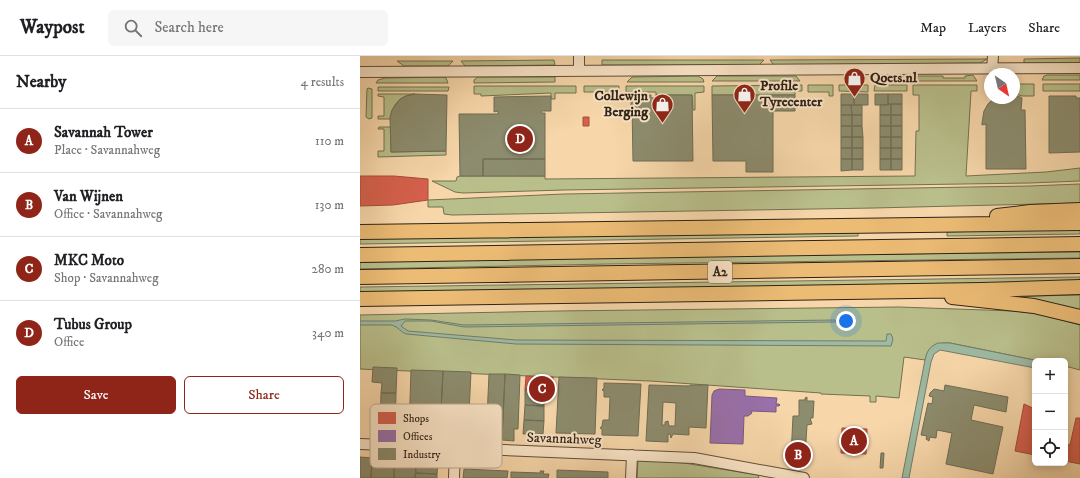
<!DOCTYPE html>
<html lang="en">
<head>
<meta charset="utf-8">
<style>
  :root { --surface:#fff; --page:#f6f6f6; --text:#202124; --muted:#757577; --line:#e0e0e0; --accent:#8f2418 }
  body { margin:0; font-family:"IM FELL DW Pica",serif; background:var(--page); color:var(--text) }
  .controls { position:absolute; right:12px; bottom:12px; display:grid; overflow:hidden; border-radius:6px; box-shadow:0 2px 10px #0003 }
  .controls button { width:36px; height:36px; display:grid; place-items:center; padding:0; border:0; border-bottom:1px solid var(--line); background:var(--surface); color:var(--text); font:20px sans-serif }
  .compass { position:absolute; left:624px; top:12px; width:36px; height:36px; border-radius:50%; background:var(--surface); box-shadow:0 2px 10px #0003; rotate:146deg }
  .you { position:absolute; left:486px; top:265px; width:14px; height:14px; margin:-10px; border:3px solid #fff; border-radius:50%; background:#1a73e8; box-shadow:0 0 0 6px #1a73e833 }
  .badge { display:grid; place-items:center; width:26px; height:26px; border-radius:50%; background:var(--accent); color:#fff; font-size:13px; font-weight:700 }
  .pin { position:absolute; translate:-50% -50%; border:2px solid #fff; box-shadow:0 1px 4px #0006 }
  .list { margin:0; padding:0; list-style:none }
  h2 { display:flex; justify-content:space-between; align-items:center; height:52px; margin:0; padding:0 16px; font-size:17px }
  h2 small { font-size:13px; font-weight:400; color:var(--muted) }
  .list li { display:grid; grid-template-columns:26px 1fr auto; gap:12px; align-items:center; box-sizing:border-box; height:64px; padding:0 16px; border-top:1px solid var(--line) }
  .list b { display:block; font-size:15px; white-space:nowrap }
  .list p { margin:0; font-size:13px; white-space:nowrap; color:var(--muted) }
  .list em { font-size:13px; font-style:normal; color:var(--muted) }
  .actions { display:flex; gap:8px; padding:12px 16px }
  .actions a { flex:1; padding:9px 0; border:1px solid var(--accent); border-radius:6px; text-align:center; font-size:14px; color:var(--accent) }
  .actions .main { background:var(--accent); color:#fff }
  .icon { flex:none; width:22px; height:22px; fill:none; stroke:currentColor; stroke-width:2; stroke-linecap:round; stroke-linejoin:round }
  .map { position:relative; flex:none; width:720px; height:422px; overflow:hidden }
  header { display:flex; align-items:center; gap:24px; box-sizing:border-box; height:56px; padding:0 20px; background:var(--surface); border-bottom:1px solid var(--line) }
  header strong { font-size:19px }
  nav { display:flex; gap:22px; margin-inline-start:auto; font-size:14px }
  .search { width:280px; height:36px; background:var(--page); display:flex; align-items:center; gap:10px; box-sizing:border-box; padding:0 14px; border-radius:6px; color:var(--muted); font-size:15px }
  main { display:flex }
  aside { flex:1; background:var(--surface) }
  .map>svg:first-child { display:block }
  .green { fill:#b9bf8b; stroke:#747051 }
  .water { fill:#9ebaa3; stroke:#717d6b }
  .shops { fill:#d6604d; stroke:#a44d3d }
  .offices { fill:#9970ab; stroke:#79597f }
  .industry { fill:#8c8c6e; stroke:#706c54; fill-rule:evenodd }
  .lines { fill:none; stroke-linecap:round; stroke-linejoin:round }
  .minor-casing { stroke:#604f3c; stroke-width:12 }
  .highway-casing { stroke:#2e2217; stroke-width:16 }
  .minor { stroke:#fae5c8; stroke-width:10 }
  .highway { stroke:#ecbc75; stroke-width:14 }
  .labels { text-anchor:middle; dominant-baseline:central; stroke-width:4; stroke-linejoin:round; paint-order:stroke }
  .shield { fill:#fae5c8; stroke:#6b5c4c; stroke-width:1 }
  .shield-label { font-size:13px; font-weight:bold; fill:#2e2217 }
  .poi-label { font-size:14px; font-weight:bold; fill:#2e2217; stroke:#fae5c8; text-anchor:start }
  .street-label { font-size:14px; fill:#2e2217; stroke:#fae5c8 }
  .key { fill:#fae5c8; stroke:#bdaa93; stroke-width:1 }
  .key-label { font-size:11px; fill:#2e2217 }
</style>
</head>
<body>
<header>
<strong>Waypost</strong>
<div class="search"><svg class="icon" aria-label="search" viewBox="0 0 24 24"><circle cx="10" cy="10" r="6"/><path d="M15 15l6 6"/></svg>Search here</div>
<nav><a>Map</a><a>Layers</a><a>Share</a></nav>
</header>
<main>
<aside>
<h2>Nearby<small>4 results</small></h2>
<ul class="list">
<li><span class="badge">A</span><div><b>Savannah Tower</b><p>Place · Savannahweg</p></div><em>110 m</em></li>
<li><span class="badge">B</span><div><b>Van Wijnen</b><p>Office · Savannahweg</p></div><em>130 m</em></li>
<li><span class="badge">C</span><div><b>MKC Moto</b><p>Shop · Savannahweg</p></div><em>280 m</em></li>
<li><span class="badge">D</span><div><b>Tubus Group</b><p>Office</p></div><em>340 m</em></li>
</ul>
<div class="actions"><a class="main">Save</a><a>Share</a></div>
</aside>
<div class="map">
<svg width="720" height="422" viewBox="0 0 720 422">
  <rect width="100%" height="100%" fill="#f7d7aa"/>
  <filter id="stains"><feTurbulence type="fractalNoise" baseFrequency=".005" numOctaves="4"/><feColorMatrix values="0 0 0 0 .2 0 0 0 0 .09 0 0 0 0 .02 0 0 0 .5 -.17"/></filter>
  <radialGradient id="worn" r=".72"><stop offset=".6" stop-color="#630" stop-opacity="0"/><stop offset="1" stop-color="#630" stop-opacity=".3"/></radialGradient>
  <path class="green" d="M720,2v5h-56v-4z
    M627,3l-7,4 -205,2 -2,-1 -3,-4z
    M194,4l1,5 -90,1 -4,-5z
    M242,4h162l-5,5h-157z
    M37,5h56l-5,5h-44z
    M613,19l4,6h-63l1,-4 3,-1h25v2h22v-2z
    M687,19h33v5h-38l2,-4z
    M338,20l5,3 1,3h-77l5,-5z
    M357,20h79l4,5h-88z
    M518,20h26l3,5h-33z
    M84,21l2,1 2,5h-72l2,-3 7,-2z
    M118,21h77v5l-81,1v-3z
    M654,28h20v12h-12l-8,-3z
    M683,28h37v7h-37z
    M442,29v6h-7v4h-83v-9z
    M448,29h25v11h-4v-4h-21z
    M479,29h29v7l-29,-1z
    M515,29h32v6h-33z
    M553,29h64v6h-6l-5,85 80,-4 34,-4v13l-50,2 -466,7 -101,3 -8,-1 -23,-11h24l1,-4 3,-1h85v3l370,-3 1,-45h3v-36h-6z
    M114,30h102v7h-21v6h-4v-6l-70,3v-2h-7z
    M224,30h35v6h-35z
    M266,30h78v6l-9,1v17h-2l-1,-15h-36v-3h-30z
    M18,31h71l-1,4h-70z
    M8,32l4,1v29l-3,1 -3,-2 1,-28z
    M18,38h37c-14,1 -24,11 -24,25h-13v-3h6v-19l-6,-1z
    M19,71h12v25l55,-1v4l-68,2v-6h6v-22h-6z
    M720,128v19l-206,5 -422,7 -8,-1 -1,-7h-15v-7l136,-6 466,-8z
    M720,172v6l-133,2v-4z
    M498,174v6l-498,8v-7z
    M720,196v6l-471,6 -249,5v-7l248,-5z
    M720,221v5l-720,12v-7z
    M720,239v17l-90,-15z
    M539,251l114,4 27,3 40,11v45l-15,-4v-5h-26l-89,-18c-15,0 -21,2 -25,17l-21,-3 -5,41 -23,-2v6h-6v-6l-49,-2v-1l-171,-12 -290,-12v-54l197,-4z
    M278,404l46,3 74,12 1,3h-122z"/>
  <path class="water" d="M45,263l26,1 33,5 371,-5 1,2h-5l-367,5 -33,-6h-26l-4,5 7,5 108,9 370,1 1,-7h4l2,5 -2,7 -375,-2 -110,-10c-5,-2 -8,-7 -14,-9h-32v-4h35z
    M578,287h12l89,18h-4v7l-95,-18 -6,4 -3,8 -22,116h-7l23,-118c2,-9 4,-13 13,-17z"/>
  <path class="shops" d="M223,61h6v9h-6z
    M0,120h34l34,3v21l-35,5 -33,1z
    M166,320l27,1v8l-8,-1v7l-20,-1z
    M664,348l11,5v46l-20,-4z
    M716,362h4v46l-15,-3v-17l5,1z
    M482,372l25,1 -1,25 -25,-1z"/>
  <path class="offices" d="M359,333l26,1v6l32,2 -1,6h3l1,1 -1,1h-3v6l-25,-1 1,2 -4,3h-4l-1,28 -33,-1 2,-48 2,-4z"/>
  <path class="industry" d="M55,38l32,1 -1,56 -55,1 -1,-35 2,-7 8,-11 6,-3z
    M481,38h13v11h-13z
    M494,38h14v11h-14z
    M515,38h13v11h-13z
    M528,38h14v10h-14z
    M654,38l8,4 -1,12h4l1,59h-40v-45l-4,1v-2l2,-12 4,-7 6,-6h20z
    M272,39h19v3h5v-3h36l1,66h-60l-1,-55h-1v-9h1z
    M352,39h83v16h-22v61h-27v-11h-33z
    M191,40v15h-10v2h4v46h-62v17h-23l-1,-62h39v-3l-4,1v-15z
    M689,40h27v2h4v54l-31,1z
    M531,48h11v11h-11z
    M531,48v11h-11v-10z
    M481,49h10l1,10h-11z
    M491,49h11v10h-10z
    M481,59h11v11h-11z
    M492,59h10v11h-10z
    M520,59h11v11h-11z
    M531,59h11v11h-11z
    M481,70h11v11h-11z
    M492,70h10l1,11h-11z
    M520,70h11v11h-11z
    M531,70h11v11h-11z
    M481,81h11v11h-11z
    M492,81h11v11h-11z
    M520,81h11v11h-11z
    M531,81h11v11h-11z
    M481,92h11v11h-11z
    M492,92h11v11h-11z
    M520,92h11v11h-11z
    M531,92h11v11h-11z
    M123,103h62v17h-62z
    M481,103h11v11l-11,1z
    M492,103h11v11h-11z
    M520,103h11v11h-11z
    M531,103h11v11h-11z
    M13,311l24,1 -1,25h-15l1,-10 -10,-1z
    M51,314l32,1 -3,61 -12,1 1,-1 -20,-1z
    M83,315l28,1 -3,61 -28,-1z
    M129,318h16l-3,66h-16z
    M145,318l15,1 -2,54h-4v12l-12,-1z
    M199,321l38,1 -2,56 -39,-1z
    M244,327l37,1 -3,52 -36,-1v-6l-2,-1 2,-2 1,-6h6l1,-23h-6v-6l-2,-1 2,-2z
    M289,329l41,1v-1h18l-2,43 -17,-1v8l-16,-1 -2,4 -1,-4h-2v8l-22,-1zM303,346l13,1 -1,23h-6l-1,-5 -3,1v3h-3z
    M585,329l63,12 -2,15 -32,-7 -3,15 32,7 -10,47 -47,-10 6,-31 -15,-3 -1,8 -6,-1 -1,4 -3,-2 1,-3 -6,-1 7,-32 4,1 1,-7 -4,-1 1,-3 4,-4 10,2z
    M165,334l20,1 -1,15 -19,-1z
    M21,337h15l-1,38 -15,-1z
    M447,341v4h7l-1,17h-3l2,6 -5,1 -2,32h-6l1,2 -2,2 -2,-2 1,-2 -6,-1 2,-40h6v-16h6v-2z
    M165,349l19,1v15l-20,-1z
    M164,364l20,1 -1,13h-20z
    M521,397h3l-1,15h-3z
    M0,401l12,1 -1,20h-11z
    M12,402l22,1v19h-23z
    M34,403l22,1 -1,18h-21z
    M56,404l22,1 -1,13 -21,-1z
    M104,413l44,2 -1,7h-44z
    M197,414l51,2v6h-51z
    M180,415h4l-1,3h6l-1,4h-37v-6l30,1z
    M56,417l21,1v4h-22z"/>
  <g class="lines">
    <defs>
      <path id="minor" d="M219,0v15
        M632,13l1,-13
        M0,16l720,-4
        M0,388l334,14 110,20
        M94,422l1,-30
        M271,422l1,-23"/>
      <path id="highway" d="M637,160l33,-4 50,-2
        M0,176l720,-9
        M0,199l720,-11
        M0,221l720,-11
        M592,241l82,9 46,11
        M0,243l621,-9 99,-3"/>
    </defs>
    <use href="#minor" class="minor-casing"/>
    <use href="#highway" class="highway-casing"/>
    <use href="#minor" class="minor"/>
    <use href="#highway" class="highway"/>
  </g>
  <defs>
    <symbol id="shop-pin" viewBox="-11 -11 22 30"><path d="M0 17L-7.5 6A9.5 9.5 0 1 1 7.5 6Z" fill="#8f2418" stroke="#fae5c8"/><path d="M-5-2.5h2.3a2.7 3.5 0 0 1 5.4 0H5L5.5 6h-11ZM-1.5-2.5h3a1.5 2.3 0 0 0-3 0Z" fill="#fff"/></symbol>
  </defs>
  <g fill-rule="evenodd">
    <use href="#shop-pin" x="482" y="10" width="25" height="34"/>
    <use href="#shop-pin" x="372" y="26" width="25" height="34"/>
    <use href="#shop-pin" x="290" y="36" width="25" height="34"/>
  </g>
  <g class="labels">
    <rect class="shield" x="348" y="205" width="24" height="22" rx="3"/>
    <g class="shield-label">
      <text x="360" y="216">A2</text>
    </g>
    <g class="poi-label">
      <text x="510" y="22">Qoets.nl</text>
      <text x="400" y="30">Profile<tspan x="400" dy="16">Tyrecenter</tspan></text>
      <text x="288" y="40" text-anchor="end">Collewijn<tspan x="288" dy="16">Berging</tspan></text>
    </g>
    <g class="street-label">
      <text transform="translate(204 383) rotate(2)">Savannahweg</text>
    </g>
  </g>
  <rect x="10" y="348" width="132" height="64" rx="6" class="key"/>
  <rect x="18" y="356" width="18" height="12" fill="#d6604d"/>
  <rect x="18" y="374" width="18" height="12" fill="#9970ab"/>
  <rect x="18" y="392" width="18" height="12" fill="#8c8c6e"/>
  <g class="key-label">
    <text x="43" y="366">Shops</text>
    <text x="43" y="384">Offices</text>
    <text x="43" y="402">Industry</text>
  </g>
  <rect width="100%" height="100%" filter="url(#stains)"/>
  <rect width="100%" height="100%" fill="url(#worn)"/>
</svg>
<div class="controls">
<button>+</button>
<button>−</button>
<button><svg class="icon" aria-label="locate" viewBox="0 0 24 24"><circle cx="12" cy="12" r="6"/><path d="M12 2v4M12 18v4M2 12h4M18 12h4"/></svg></button>
</div>
<svg class="compass" viewBox="-18 -18 36 36"><path d="M0-13l5 13h-10z" fill="#e53935"/><path d="M0 13l5-13h-10z" fill="#757577"/></svg>
<div class="you"></div>
<div class="pin badge" style="left:494px;top:385px">A</div>
<div class="pin badge" style="left:438px;top:399px">B</div>
<div class="pin badge" style="left:182px;top:333px">C</div>
<div class="pin badge" style="left:160px;top:83px">D</div>
</div>
</main>
</body>
</html>
